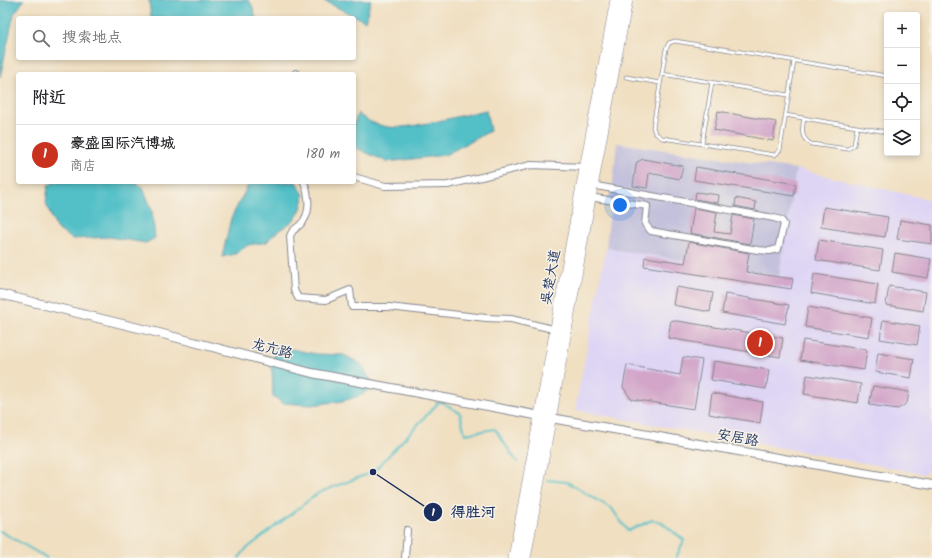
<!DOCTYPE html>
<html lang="zh">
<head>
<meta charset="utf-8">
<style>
  :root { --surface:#fff; --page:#f6f6f6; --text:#202124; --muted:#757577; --line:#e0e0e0; --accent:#c8321e }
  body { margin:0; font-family:Kalam,"LXGW WenKai TC",sans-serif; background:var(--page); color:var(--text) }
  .controls { position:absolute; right:12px; top:12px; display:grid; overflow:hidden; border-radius:4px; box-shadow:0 2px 6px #0003 }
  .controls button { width:36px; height:36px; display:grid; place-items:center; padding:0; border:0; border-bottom:1px solid var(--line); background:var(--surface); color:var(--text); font:20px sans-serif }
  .you { position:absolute; left:620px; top:205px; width:14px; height:14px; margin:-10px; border:3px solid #fff; border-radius:50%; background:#1a73e8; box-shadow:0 0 0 6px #1a73e833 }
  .badge { display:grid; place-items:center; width:26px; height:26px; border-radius:50%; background:var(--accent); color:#fff; font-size:13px; font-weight:700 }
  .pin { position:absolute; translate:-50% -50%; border:2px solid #fff; box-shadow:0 1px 4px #0006 }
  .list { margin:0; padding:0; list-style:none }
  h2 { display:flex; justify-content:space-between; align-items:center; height:52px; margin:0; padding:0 16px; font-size:17px }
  h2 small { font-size:13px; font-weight:400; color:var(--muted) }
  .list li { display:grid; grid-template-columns:26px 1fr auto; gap:12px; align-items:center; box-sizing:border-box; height:60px; padding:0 16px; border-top:1px solid var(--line) }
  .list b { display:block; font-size:15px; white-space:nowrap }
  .list p { margin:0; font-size:13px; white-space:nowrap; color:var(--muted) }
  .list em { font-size:13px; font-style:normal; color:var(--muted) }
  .icon { flex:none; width:22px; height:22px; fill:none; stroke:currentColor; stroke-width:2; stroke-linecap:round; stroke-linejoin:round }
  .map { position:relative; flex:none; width:932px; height:558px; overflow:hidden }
  .search { position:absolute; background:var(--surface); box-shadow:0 2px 6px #0003; left:16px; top:16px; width:340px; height:44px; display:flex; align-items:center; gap:10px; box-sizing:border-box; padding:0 14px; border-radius:4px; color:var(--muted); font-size:15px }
  .panel { position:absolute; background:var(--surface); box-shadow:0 2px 6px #0003; left:16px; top:72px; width:340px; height:112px; border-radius:4px }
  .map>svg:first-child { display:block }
  .built { fill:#ded5f5 }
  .industrial { fill:#c3c1db }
  .water { fill:#52c0c8; stroke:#367893 }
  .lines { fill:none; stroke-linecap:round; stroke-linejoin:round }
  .stream { stroke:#52c0c8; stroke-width:2 }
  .building { fill:#d2a5c9 }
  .service-casing { stroke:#868790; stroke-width:4.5 }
  .minor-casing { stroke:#868790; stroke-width:8 }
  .tertiary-casing { stroke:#868790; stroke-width:10 }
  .trunk-casing { stroke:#868790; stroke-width:12 }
  .service { stroke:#fff; stroke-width:3 }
  .minor { stroke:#fff; stroke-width:6 }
  .tertiary { stroke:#fff; stroke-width:8 }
  .trunk { stroke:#fff; stroke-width:11 }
  .labels { text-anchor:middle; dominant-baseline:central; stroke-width:3; stroke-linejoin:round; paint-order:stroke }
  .street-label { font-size:14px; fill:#1b2f5e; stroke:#f7f3e8 }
  .leader { fill:none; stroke:#1b2f5e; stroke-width:1.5 }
  .callout-dot { fill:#1b2f5e; stroke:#f7f3e8; stroke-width:1.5 }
  .mark-label { font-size:12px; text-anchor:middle; font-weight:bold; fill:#fff }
  .callout-label { font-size:15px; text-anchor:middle; font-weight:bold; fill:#1b2f5e; stroke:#f7f3e8; stroke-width:3; stroke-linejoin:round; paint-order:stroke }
</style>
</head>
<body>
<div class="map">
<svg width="932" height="558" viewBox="0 0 932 558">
  <rect width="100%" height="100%" fill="#f7f3e8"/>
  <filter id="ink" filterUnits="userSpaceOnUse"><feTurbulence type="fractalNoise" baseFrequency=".025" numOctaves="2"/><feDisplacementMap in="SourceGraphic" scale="8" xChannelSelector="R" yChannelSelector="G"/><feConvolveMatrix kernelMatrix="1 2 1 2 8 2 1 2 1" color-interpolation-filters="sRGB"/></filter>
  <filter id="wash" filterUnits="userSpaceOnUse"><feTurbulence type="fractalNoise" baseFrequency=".012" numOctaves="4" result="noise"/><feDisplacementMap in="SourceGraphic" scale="16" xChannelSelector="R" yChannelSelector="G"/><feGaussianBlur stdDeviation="0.9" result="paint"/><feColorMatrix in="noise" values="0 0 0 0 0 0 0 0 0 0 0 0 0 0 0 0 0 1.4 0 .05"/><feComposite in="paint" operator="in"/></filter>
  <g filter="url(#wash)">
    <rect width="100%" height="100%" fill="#f0dfc1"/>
    <path class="built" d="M796,169l136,31v266l-8,8 -349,-64 31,-162 173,28z"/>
    <path class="industrial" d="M617,143l179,26 -17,107 -173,-28z"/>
    <path class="water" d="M0,0h24l-10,14 -14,63z
      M149,0h99l4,5 4,13h-105z
      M322,0h49l-6,21z
      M486,110l4,21 -45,24 -58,7 -33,-15v-23l4,-11c7,8 19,12 30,14 20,3 75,-12 98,-17z
      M54,182h80l9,5 9,24 3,27 -9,5 -37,-6 -37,2 -16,-11 -10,-25 2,-17z
      M250,182h46l8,13c-4,33 -21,26 -37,47l-19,3 -13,9 -13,3 9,-39z
      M276,346l40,8 28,1 17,9 13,21 -12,10 -19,6 -32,4 -29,-2 -9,-7 -1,-29z"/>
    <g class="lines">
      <path class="stream" d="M547,480l20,2 45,27 16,22 24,-11 10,3 22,17 -8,18
        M0,531l47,27
        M239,558l6,-8 73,-57 55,-21 67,-71 20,12 5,21 30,-5 22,33"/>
    </g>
    <g id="blocks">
      <path class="building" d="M718,111l58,11 -3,19 -59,-11z
        M643,159l40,7 -3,13 -31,-6 -2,15 -14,-2 3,-21 1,-3z
        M696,167l100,17 -2,12 -100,-16z
        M696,192l23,3 -1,8 -23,-4z
        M736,198l20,4 -1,8 -20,-4z
        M824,207l64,10 -3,20 -64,-10z
        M694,208l23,4 -3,20 16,2 3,-19 21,4 -4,25 -60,-11z
        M900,220l32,5v19l-35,-5z
        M819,240l64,10 -3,20 -64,-10z
        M689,242l60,11 -3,19 47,7 -2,10 -147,-23 1,-9 40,6z
        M895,253l36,6 -3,19 -36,-6z
        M814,274l64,10 -3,20 -64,-11z
        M889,286l37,6 -3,19 -37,-6z
        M676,287l37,6 -3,19 -37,-7z
        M725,294l64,11 -4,19 -63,-11z
        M808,307l64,11 -3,19 -64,-10z
        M671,320l112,18 -3,19 -112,-19z
        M883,320l37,6 -3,19 -37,-6z
        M803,340l64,10 -3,20 -64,-10z
        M878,353l36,6 -3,19 -36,-6z
        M683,357l19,3 -8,49 -63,-10 -8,-12 4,-22 53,10z
        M714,361l55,9 -3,19 -55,-9z
        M807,375l54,9 -3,19 -54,-9z
        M873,386l36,6 -2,11 -9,6 -29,-4z
        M712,393l51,9 -3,21 -51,-9z"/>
    </g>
  </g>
  <g filter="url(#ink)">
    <use href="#blocks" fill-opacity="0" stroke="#868790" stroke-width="1"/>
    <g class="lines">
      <defs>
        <path id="service" d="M794,61l-14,89 -5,5 -113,-17 -7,-5 -2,-6 13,-78 3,-6 6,-2 212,35
          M662,74l126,21
          M626,77l34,6
          M785,115l102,17
          M804,118c-2,11 -4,20 7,26l37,5 6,-4 3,-18
          M702,144l10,-62"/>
        <path id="minor" d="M296,74v-1
          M354,177l31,9 63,-1 83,-20 55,2
          M304,182c5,13 8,32 -4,43 -5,4 -8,5 -10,11l4,54 4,8 28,2 24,-10 2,17h37l97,11 25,1 46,11
          M589,197l58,9 -2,18 6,7 107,19 12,1 8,-2 6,-25 -3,-4 -7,-2 -183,-33
          M405,558l2,-28"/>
        <path id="tertiary" d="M0,294l159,39 153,40 239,45 381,67"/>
        <path id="trunk" d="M514,558l102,-558
          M525,558c34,-186 66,-372 102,-558"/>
      </defs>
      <use href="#service" class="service-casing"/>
      <use href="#minor" class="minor-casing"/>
      <use href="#tertiary" class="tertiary-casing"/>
      <use href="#trunk" class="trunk-casing"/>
      <use href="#service" class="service"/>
      <use href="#minor" class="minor"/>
      <use href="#tertiary" class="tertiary"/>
      <use href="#trunk" class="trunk"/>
    </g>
  </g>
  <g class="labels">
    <g class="street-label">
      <text transform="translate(551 277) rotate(-80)">吴楚大道</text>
      <text transform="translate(272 349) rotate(15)">龙亢路</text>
      <text transform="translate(738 438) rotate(10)">安居路</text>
    </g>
  </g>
  <path class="leader" d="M373 472L433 512"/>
  <g class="callout-dot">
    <circle cx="373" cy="472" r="4"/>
    <circle cx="433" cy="512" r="10"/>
  </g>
  <g class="mark-label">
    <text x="433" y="516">1</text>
  </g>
  <g class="callout-label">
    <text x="473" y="517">得胜河</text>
  </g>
</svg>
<div class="controls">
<button>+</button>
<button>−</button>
<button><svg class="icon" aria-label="locate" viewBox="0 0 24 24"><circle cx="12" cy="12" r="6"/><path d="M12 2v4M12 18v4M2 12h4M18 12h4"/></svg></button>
<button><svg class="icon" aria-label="layers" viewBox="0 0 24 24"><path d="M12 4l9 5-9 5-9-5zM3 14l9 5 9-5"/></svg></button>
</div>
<div class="you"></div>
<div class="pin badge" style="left:760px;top:343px">1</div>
<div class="search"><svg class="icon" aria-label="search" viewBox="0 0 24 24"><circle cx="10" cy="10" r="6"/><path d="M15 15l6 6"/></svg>搜索地点</div>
<section class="panel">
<h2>附近<small></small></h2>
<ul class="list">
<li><span class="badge">1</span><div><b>豪盛国际汽博城</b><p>商店</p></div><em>180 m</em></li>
</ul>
</section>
</div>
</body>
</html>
